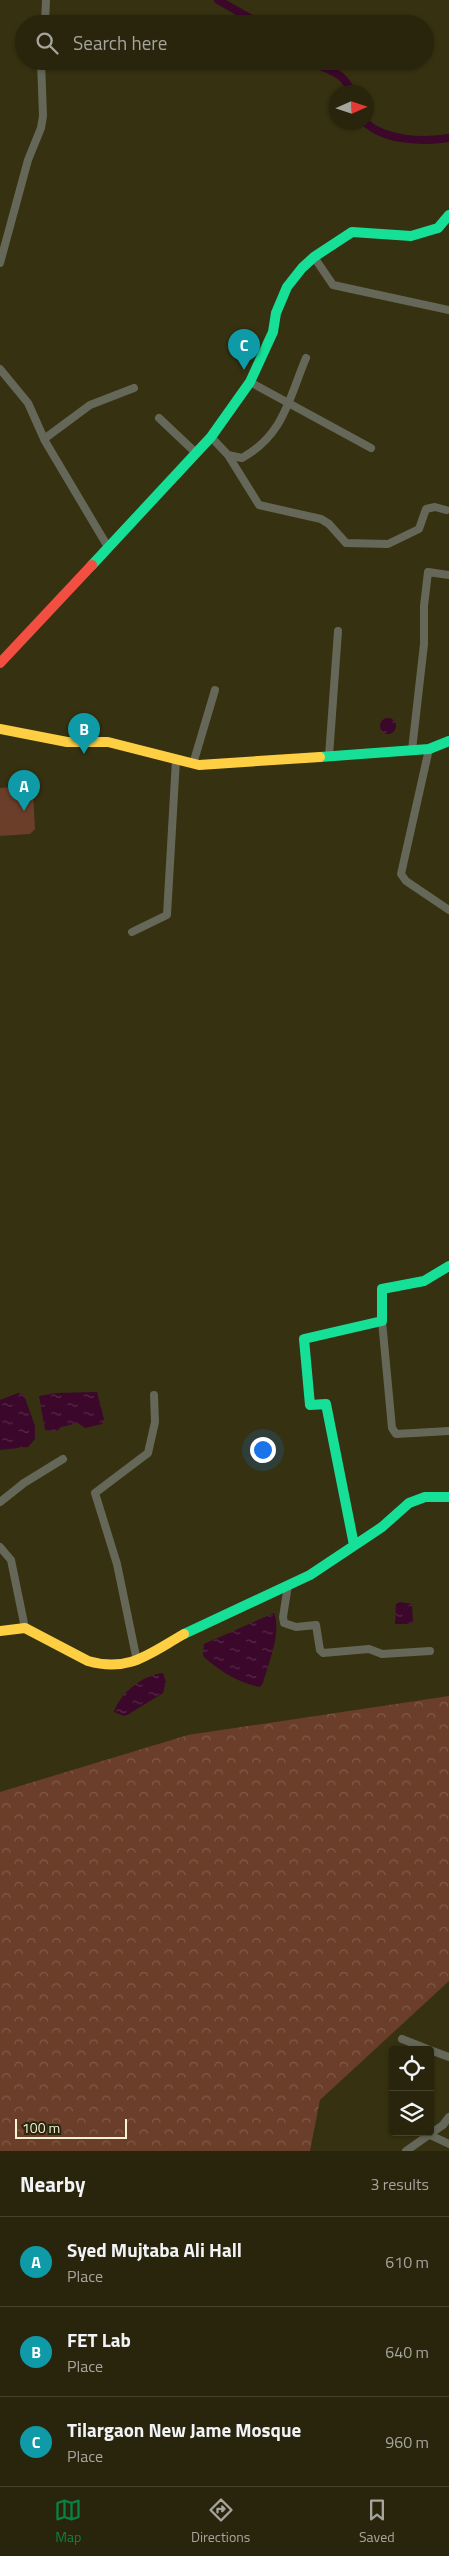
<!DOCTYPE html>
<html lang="en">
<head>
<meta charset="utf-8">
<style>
  :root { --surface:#28250c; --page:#302d15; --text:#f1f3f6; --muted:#a5a59d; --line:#44422d; --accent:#0b8043 }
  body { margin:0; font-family:"Titillium Web",sans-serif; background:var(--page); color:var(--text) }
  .controls { position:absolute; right:15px; bottom:15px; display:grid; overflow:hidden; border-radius:5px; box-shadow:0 1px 4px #0004 }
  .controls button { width:45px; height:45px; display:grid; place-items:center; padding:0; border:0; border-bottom:1px solid var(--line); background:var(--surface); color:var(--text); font:25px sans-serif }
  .compass { position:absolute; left:329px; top:85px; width:45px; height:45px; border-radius:50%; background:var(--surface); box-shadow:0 1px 4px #0004; rotate:87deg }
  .scale { position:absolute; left:15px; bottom:12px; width:112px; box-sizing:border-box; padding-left:5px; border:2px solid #f6f2d4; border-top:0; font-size:14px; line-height:18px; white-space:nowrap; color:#f6f2d4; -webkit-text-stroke:4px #28240d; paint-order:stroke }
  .you { position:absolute; left:262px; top:1449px; width:18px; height:18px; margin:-12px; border:4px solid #fff; border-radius:50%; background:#1a73e8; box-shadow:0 0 0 8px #1a73e833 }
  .badge { display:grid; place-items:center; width:32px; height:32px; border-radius:50%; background:var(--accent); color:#fff; font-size:16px; font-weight:700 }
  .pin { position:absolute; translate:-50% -41px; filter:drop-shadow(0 1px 2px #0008) }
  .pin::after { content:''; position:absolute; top:26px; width:18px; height:15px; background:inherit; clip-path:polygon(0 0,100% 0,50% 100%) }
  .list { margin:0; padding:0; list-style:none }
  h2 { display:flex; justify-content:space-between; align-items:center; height:65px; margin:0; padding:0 20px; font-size:21px }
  h2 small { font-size:16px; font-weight:400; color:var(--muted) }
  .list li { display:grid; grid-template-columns:32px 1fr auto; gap:15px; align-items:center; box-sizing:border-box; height:90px; padding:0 20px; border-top:1px solid var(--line) }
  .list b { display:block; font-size:19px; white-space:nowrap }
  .list p { margin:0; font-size:16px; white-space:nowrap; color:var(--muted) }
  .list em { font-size:16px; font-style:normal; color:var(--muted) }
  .icon { flex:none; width:28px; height:28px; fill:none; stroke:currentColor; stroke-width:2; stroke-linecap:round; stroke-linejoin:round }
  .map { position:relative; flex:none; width:449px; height:2151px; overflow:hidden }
  .search { position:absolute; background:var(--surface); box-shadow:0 1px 4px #0004; left:15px; right:15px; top:15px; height:55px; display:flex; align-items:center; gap:12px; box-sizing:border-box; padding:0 18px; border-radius:28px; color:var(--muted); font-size:19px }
  .sheet { height:335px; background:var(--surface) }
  nav { display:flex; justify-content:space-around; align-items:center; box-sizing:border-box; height:70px; border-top:1px solid var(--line); background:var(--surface); font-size:14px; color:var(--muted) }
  nav a { display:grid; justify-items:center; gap:2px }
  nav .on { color:var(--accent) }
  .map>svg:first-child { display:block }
  .green { fill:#6b3e29 }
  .forest { fill:url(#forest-crowns) }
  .water { fill:url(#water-ripples) }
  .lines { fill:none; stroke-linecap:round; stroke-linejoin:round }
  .canal { stroke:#3b072b; stroke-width:8 }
  .street { stroke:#656858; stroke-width:8 }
  .fast { stroke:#16e098; stroke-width:10 }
  .slow { stroke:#ffcf43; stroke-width:10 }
  .jam { stroke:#f24e42; stroke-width:10 }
</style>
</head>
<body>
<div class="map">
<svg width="449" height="2151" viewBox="0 0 449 2151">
  <defs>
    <pattern id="forest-crowns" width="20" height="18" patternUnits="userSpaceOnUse" patternTransform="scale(1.25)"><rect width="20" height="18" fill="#6b3e29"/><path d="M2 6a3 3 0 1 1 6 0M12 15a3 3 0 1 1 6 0" fill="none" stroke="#815a47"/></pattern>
    <pattern id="water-ripples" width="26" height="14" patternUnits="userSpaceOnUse" patternTransform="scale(1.25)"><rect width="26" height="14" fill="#3b072b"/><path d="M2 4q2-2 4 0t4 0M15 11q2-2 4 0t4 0" fill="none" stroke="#582c49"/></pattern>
  </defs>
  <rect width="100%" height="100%" fill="#363110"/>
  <path class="green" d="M25,786l8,7 2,36 -5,5 -30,2v-48z"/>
  <path class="forest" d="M449,1696v285l-129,119 -10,51h-310v-359l188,-57z"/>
  <path class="water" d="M380 726a8 8 0 1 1 16 0a8 8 0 1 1-16 0Z
    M97,1392l7,27 -2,5 -17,4 -7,-5 -17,4 -4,4 -12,-1 -6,-34 17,-3z
    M18,1393l6,2 11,31v13l-7,8 -28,3v-50z
    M400,1602l12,2 1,20h-18l1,-20z
    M274,1613c8,21 -6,50 -11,70l-3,4c-22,-4 -42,-17 -57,-31l1,-12z
    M163,1673l3,9 -3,11 -34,21 -5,2 -10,-4c6,-19 29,-37 49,-39z"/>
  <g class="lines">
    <path class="canal" d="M218,0l42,24
      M310,61c18,10 34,10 41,31
      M365,122c20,19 58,20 84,16"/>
    <path class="street" d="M45,24l1,-24
      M314,257l19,28 116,25
      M0,263l28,-103 13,-32 2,-12 -2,-55
      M0,369l28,34 17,38 63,106
      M250,382l121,66
      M159,418l37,35
      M211,437l17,18 14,3c42,-23 47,-60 64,-100
      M44,439l46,-34 44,-17
      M228,455l31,50 62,14 8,5 17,19 42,1 31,-15 7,-20 9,-2 11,3
      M429,749l-28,125 5,7 43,29
      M412,750l12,-106v-38l4,-34 21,3
      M329,756l9,-125
      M193,764l22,-74
      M132,932l35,-17 9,-155
      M382,1321l10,107 4,6 53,-3
      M0,1502l24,-19 39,-24
      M0,1547l11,13 14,68
      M288,1585l-5,32 1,6 12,4 20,-2 4,25 3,3 46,-4 13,5 48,-3
      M137,1661l-20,-97 -22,-71 53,-40 7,-31 -1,-27
      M402,2039l28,11
      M430,2050l19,7
      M430,2135l19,9
      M406,2151l37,-26 6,-8"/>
    <path class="fast" d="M92,565l119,-128 39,-55 23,-50 3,-19 11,-26 15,-19 12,-11 38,-25 59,4 27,-8 11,-13
      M320,757l109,-8 20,-8
      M354,1545l-28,-141 -16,1 -6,-66 78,-18v-32l42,-8 25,-15
      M184,1634l126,-59 72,-48 27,-24 16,-6h24"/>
    <path class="slow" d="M0,729l67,13h41l91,23 121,-8
      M0,1631l25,-3 63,33c41,12 62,-8 96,-27"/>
    <path class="jam" d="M0,663l92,-98"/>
  </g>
</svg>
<div class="controls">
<button><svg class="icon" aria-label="locate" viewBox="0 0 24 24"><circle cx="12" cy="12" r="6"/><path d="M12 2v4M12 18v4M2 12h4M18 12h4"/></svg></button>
<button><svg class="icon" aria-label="layers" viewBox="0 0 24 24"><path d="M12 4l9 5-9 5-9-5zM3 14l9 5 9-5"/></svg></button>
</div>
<svg class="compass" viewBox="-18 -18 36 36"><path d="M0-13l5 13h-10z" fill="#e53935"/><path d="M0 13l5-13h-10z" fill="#a5a59d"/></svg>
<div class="scale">100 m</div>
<div class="you"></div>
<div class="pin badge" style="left:24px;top:811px;background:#0f9aa8">A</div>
<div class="pin badge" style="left:84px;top:754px;background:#0f9aa8">B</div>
<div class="pin badge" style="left:244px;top:370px;background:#0f9aa8">C</div>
<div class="search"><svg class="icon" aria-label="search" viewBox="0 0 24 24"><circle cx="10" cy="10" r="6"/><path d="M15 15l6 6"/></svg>Search here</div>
</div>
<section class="sheet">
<h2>Nearby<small>3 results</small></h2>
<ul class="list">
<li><span class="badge" style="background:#0f9aa8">A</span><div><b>Syed Mujtaba Ali Hall</b><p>Place</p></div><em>610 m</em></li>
<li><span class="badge" style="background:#0f9aa8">B</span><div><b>FET Lab</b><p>Place</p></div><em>640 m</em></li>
<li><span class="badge" style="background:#0f9aa8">C</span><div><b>Tilargaon New Jame Mosque</b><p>Place</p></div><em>960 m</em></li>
</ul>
</section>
<nav>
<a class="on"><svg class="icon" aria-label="map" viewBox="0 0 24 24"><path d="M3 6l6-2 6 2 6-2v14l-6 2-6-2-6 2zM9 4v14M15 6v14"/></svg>Map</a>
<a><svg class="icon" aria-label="directions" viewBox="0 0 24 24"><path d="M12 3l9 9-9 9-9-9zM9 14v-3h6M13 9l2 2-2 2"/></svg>Directions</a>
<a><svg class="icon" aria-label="saved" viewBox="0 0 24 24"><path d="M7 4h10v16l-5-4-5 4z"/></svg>Saved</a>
</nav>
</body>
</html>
